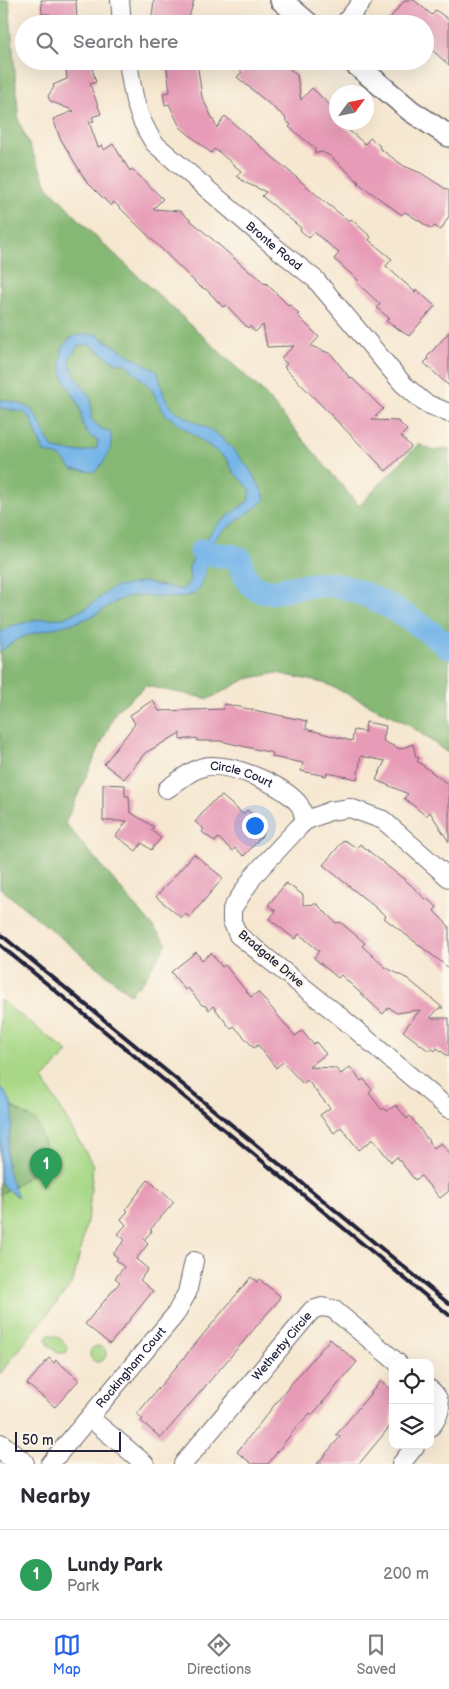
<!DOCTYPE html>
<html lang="en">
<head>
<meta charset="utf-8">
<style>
  :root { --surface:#fff; --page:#f2f2f3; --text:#2b2b33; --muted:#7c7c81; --line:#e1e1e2; --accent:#2563eb }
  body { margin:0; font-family:"Balsamiq Sans",sans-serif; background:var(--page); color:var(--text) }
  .controls { position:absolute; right:15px; bottom:15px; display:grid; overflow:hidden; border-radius:10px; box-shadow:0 5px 20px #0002 }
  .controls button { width:45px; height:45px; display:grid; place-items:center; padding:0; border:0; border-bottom:1px solid var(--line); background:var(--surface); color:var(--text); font:25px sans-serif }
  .compass { position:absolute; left:329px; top:85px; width:45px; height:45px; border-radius:50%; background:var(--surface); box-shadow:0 5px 20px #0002; rotate:57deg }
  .scale { position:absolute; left:15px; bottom:12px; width:106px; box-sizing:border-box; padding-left:5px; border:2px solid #22223b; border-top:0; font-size:14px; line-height:18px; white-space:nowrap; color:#22223b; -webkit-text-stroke:4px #fbf7ec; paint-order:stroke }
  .you { position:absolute; left:254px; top:825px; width:18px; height:18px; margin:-12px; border:4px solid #fff; border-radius:50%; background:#1a73e8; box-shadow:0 0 0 8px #1a73e833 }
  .badge { display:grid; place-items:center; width:32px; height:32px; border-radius:50%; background:var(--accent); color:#fff; font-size:16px; font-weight:700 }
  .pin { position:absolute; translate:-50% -41px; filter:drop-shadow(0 1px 2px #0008) }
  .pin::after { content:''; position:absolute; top:26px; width:18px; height:15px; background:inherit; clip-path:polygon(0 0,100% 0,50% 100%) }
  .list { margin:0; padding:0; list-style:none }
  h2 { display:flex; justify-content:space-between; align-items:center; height:65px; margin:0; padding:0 20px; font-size:21px }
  h2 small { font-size:16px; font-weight:400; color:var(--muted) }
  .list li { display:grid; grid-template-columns:32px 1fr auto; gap:15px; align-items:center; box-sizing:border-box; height:90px; padding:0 20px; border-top:1px solid var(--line) }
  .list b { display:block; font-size:19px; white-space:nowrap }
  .list p { margin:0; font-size:16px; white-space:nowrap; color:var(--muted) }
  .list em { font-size:16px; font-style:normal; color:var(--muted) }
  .icon { flex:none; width:28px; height:28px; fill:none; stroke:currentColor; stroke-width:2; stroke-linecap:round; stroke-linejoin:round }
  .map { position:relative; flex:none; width:449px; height:1464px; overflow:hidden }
  .search { position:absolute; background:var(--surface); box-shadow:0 5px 20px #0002; left:15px; right:15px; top:15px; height:55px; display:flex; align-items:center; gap:12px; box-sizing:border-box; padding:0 18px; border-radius:28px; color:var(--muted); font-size:19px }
  .sheet { height:155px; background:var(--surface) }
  nav { display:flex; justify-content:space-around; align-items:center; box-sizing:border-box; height:70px; border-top:1px solid var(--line); background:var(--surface); font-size:14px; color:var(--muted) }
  nav a { display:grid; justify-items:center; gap:2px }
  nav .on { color:var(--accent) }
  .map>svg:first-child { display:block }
  .green { fill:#a8d887; stroke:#657d61 }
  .forest { fill:#86b874; stroke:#546d58 }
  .water { fill:#73b4e7; stroke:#4a6b91 }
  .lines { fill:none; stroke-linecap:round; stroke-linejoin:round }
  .river { stroke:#73b4e7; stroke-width:25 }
  .building { fill:#e79bb7 }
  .minor-casing { stroke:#6c676f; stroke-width:20 }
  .tertiary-casing { stroke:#6c676f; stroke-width:24 }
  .secondary-casing { stroke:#6c676f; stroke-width:26 }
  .minor { stroke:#fff; stroke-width:18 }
  .tertiary { stroke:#fff; stroke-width:21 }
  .secondary { stroke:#fff; stroke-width:24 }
  .rail { stroke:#22223b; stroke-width:4 }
  .labels { text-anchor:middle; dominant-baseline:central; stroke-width:4; stroke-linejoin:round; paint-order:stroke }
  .street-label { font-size:12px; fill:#22223b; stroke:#fbf7ec }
</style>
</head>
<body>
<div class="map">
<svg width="449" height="1464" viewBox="0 0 449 1464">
  <rect width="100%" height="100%" fill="#fbf7ec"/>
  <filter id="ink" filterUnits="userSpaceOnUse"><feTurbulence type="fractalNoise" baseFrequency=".02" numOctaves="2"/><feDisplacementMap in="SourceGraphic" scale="10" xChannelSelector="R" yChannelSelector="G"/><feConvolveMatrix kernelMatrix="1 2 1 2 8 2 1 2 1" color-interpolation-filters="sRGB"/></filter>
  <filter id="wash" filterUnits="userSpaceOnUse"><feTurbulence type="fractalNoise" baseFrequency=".0096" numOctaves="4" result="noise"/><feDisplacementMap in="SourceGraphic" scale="20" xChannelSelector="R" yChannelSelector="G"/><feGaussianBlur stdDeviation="1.12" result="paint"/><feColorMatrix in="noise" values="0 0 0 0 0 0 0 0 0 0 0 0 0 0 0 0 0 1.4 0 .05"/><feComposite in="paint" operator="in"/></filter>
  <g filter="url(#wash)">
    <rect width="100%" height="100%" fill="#f6e7d0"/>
    <path class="green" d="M0,1000l68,52 -25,27 50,86 -4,47 -16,70 -73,92z
      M49,1335c9,0 14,5 19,13l-2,5h-8l-10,-8 -2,-6z
      M90 1354a8 8 0 1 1 16 0a8 8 0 1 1-16 0Z"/>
    <path class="forest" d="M0,0h9l10,122 29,65 46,48 169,157 96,114 59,-62 16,7 15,-3v306l-41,-30 -81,-40 -50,-11 -31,6 -37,20 -63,-13 -30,25 -51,112 102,120 -24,38 -13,13 -130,-106z
      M0,1100l36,21 11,31 -16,23 -31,20z"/>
    <path class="water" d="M95,334l63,38c3,11 4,23 11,32 11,14 35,20 49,31 16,12 42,45 47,64 -12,13 -45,31 -52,43 -8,14 -6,46 -20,52 -19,8 -41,0 -61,2 -17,2 -29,16 -44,22 -29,12 -64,11 -88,34v-19l10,-7 32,-7 22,-1 24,-11 24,-19 32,-6 38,8 8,-8 -1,-15 10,-19 18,-23 31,-24 3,-11 -17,-17 -7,-14 -62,-45 -14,-26 -25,-24 -11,-2 -26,-18 -11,2 -9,13 5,15 17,25v20l9,9 10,4c5,14 -5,31 -16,40l-22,-3 -11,-12 -17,-5 -13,-33 -7,-7 -24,-4v-9c47,9 32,19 54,50 15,3 28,5 43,-1l1,-8c-19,-7 -14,-21 -19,-35 -4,-9 -10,-16 -14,-24 -6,-16 -8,-37 10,-45 5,-2 14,-2 20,-2z
      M0,1087c27,27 3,44 7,77 1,11 7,23 11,33l-14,-10 -4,-6z"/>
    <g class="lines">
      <path class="river" d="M202,551c13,6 25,2 38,8 2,12 7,26 20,31 13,5 24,-2 37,-3 11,-2 24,-3 34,-2 33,2 94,41 118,62"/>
    </g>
    <g id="blocks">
      <path class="building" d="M41,0h35l1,24h-27v-10h-8z
        M154,0h40l-7,24h-36z
        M405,0h9l18,15 4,-5 13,10v45l-24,-21v-20h-40z
        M65,61h25l6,21 -6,2 11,30 -9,3 2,4 -5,1 9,25 4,-2 2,5 9,-6 17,27 2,-2 31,30 -10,10 27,2 71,62 1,-1 13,12 1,-1 23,23 1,-1 9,9 -2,1 22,22 -8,9 20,8 19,24 1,-1 32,32 -11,11 26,1 9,9 -6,6 10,11 -25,24 -102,-104 3,-3 -6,-6 13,-12 -27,1 -4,-22 -8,7 -5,-6 -2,2 -22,-23 -3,2 -16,-17 -8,-4 -85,-84 -3,4 -25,-25 -26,-43 -7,-19 21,-8 -24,-10 -2,-5 6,-9 -1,-2 14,-6z
        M166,61h31l5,36 15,31 8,-12 100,86 24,19 2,-2 20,18 -2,3 23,19 -6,7 29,26 1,-3 19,17 -26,30 -23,-15 3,-3 -12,-10 3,-4 -24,-22 2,-2 -24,-21 5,-6 -25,-21 -5,6 -9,-8 1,-2 -39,-32 4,-4 -20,-9 -9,-7 4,-5 -22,-19 -5,-3 -3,4 -31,-26 -11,-23 -4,1 -2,-12 7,-1z
        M229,61h51l17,14 4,25 11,-12 24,23v11h3l26,22 5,-6 10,8 -1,2 25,18 17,7 28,18v25l-8,14 -7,-4 -2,3 -27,-17 -3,3 -44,-32 1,-1 -29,-26 -8,-4 -7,1v-5l-26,-21 2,-2 -6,-5 1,-2 -49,-41 5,-5z
        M449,332v54l-25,-23 4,-4 -1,-2z
        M153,700l6,11 65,-2 1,-5 19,4 63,13 -1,8 46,12 2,-11 11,2 1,-10 20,4 -3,15 17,8 13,-5 3,13 3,1 -2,3 32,24v57l-19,-30 -4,4 -22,-18 4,-4 -32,-14 9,-19 -24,-5 -4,23 -30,-6 -1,3 -25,-5 2,-8 -31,-6 1,-4 -53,-12h-23v-3l-17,2v-7l-35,20 -21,26 -20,-15 31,-40 -5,-9z
        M103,784l22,1v11h4l1,16 24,15 -3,3 10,8 -10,12 -9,-7 -6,8 -20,-15 11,-15h-24z
        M222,796l21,18 4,-4 16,14 1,7 -3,6 -17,19 -9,-8 -2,3 -15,-13 -3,4 -13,-10 2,-3 -9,-7 17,-20z
        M344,840l13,8 3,-4 51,41 14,14 1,-1 11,9 -3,4 15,15v42l-65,-50 2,-2 -63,-51z
        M194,854l29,24 -33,39 -5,-3 -3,4 -26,-21z
        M286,883l17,12v10l14,-1 19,19 4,-1 25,21 -3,3 23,21 23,12 35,29h-4l-9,10h19v39l-12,-9 -2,3 -4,-3 -2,3 -26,-20 17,-21 -24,3 -7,-6 -6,7 -42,-39 -3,3 -24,-20 5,-7 -20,-17 -4,5 -26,-20 7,-8 -8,-6z
        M196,952l6,8 9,-7 11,14 3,-2 26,32 7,-5 37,44 7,-5 11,13 3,-2 10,12 -17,13 26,1 6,6 9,-7 11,14 3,-2 8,11 -3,3 13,17 2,-2 3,3 9,-6 11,14 3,-3 24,32 7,-5 8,9v39l-9,7 -19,-22 -6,4 -18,-23 -6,5 -18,-23 -14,11 -18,-23 -7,6 -14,-18 10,-7 -23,-28 -4,4 -20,-22 -7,6 -18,-23 -4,3 -20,-22 -3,3 -18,-23 -4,4 -3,-4 -4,-1 -14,-17 -3,2 -14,-18z
        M148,1180l26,22 -24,28 2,1 -8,9 4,4 -12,15 12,10 -8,11 13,11 -43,53 -25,-20 35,-42 -5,-4 9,-11 -8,-7 2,-2 -5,-4 12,-14 -7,-6 8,-9 -5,-6 7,-8 -2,-2z
        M251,1277l6,5 2,-3 21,17 -2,5 -117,137 -20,-17 2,-2 -6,-5z
        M330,1339l27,23 -45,53 -2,-2 -15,16 -27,35h-16l-15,-12 55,-69z
        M49,1358l5,5 2,-3 23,20 -24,27 -28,-23z
        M381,1381l12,10 -2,34 -32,39h-42l23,-27 -4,-2z"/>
    </g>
  </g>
  <g filter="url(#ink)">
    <use href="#blocks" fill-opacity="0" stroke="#6c676f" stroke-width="1"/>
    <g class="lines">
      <defs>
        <g id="minor">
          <path d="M120,0l2,24"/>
          <path d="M344,24l19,-24"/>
          <path id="s1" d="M128,61c5,34 7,52 26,82l117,101 44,35 88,105 22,19 24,10"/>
          <path id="s2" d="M167,789c10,-7 24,-19 36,-22 25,-6 78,17 95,36 4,4 5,12 7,18"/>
          <path d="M449,878l-66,-58 -33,-12 -20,3 -25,10 -7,7 -43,46 -23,35v12l6,14 98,78 113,96"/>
          <path d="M430,1389c15,13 11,26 0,39"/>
          <path d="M90,1418l55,46"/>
          <path id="s3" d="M50,1464l125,-149 12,-22 7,-32"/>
          <path id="s4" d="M183,1464l129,-154 10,-3 11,2 65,54"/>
          <path d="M401,1464l15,-19"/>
        </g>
        <path id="tertiary" d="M281,0l28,24
          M352,61l59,50 38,25"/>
        <path id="secondary" d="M0,1446l22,18"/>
      </defs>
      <use href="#minor" class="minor-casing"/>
      <use href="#tertiary" class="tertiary-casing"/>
      <use href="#secondary" class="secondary-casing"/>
      <use href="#minor" class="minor"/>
      <use href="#tertiary" class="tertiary"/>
      <use href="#secondary" class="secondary"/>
      <path class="rail" d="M0,934l449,370
        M0,945l449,370"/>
    </g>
  </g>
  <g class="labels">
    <g class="street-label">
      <text stroke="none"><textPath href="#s1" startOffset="245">Bronte Road</textPath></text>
      <text stroke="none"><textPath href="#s2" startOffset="82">Circle Court</textPath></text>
      <text transform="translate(271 959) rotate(40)">Bradgate Drive</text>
      <text stroke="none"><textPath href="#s4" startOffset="154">Wetherby Circle</textPath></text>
      <text stroke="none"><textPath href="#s3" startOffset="126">Rockingham Court</textPath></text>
    </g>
  </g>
</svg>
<div class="controls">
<button><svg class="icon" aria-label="locate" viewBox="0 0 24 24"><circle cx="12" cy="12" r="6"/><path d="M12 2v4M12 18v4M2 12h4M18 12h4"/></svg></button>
<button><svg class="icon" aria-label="layers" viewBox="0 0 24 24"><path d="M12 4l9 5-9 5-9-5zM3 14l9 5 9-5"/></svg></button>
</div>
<svg class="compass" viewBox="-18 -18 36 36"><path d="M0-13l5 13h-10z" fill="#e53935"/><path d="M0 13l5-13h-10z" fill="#7c7c81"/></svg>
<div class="scale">50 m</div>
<div class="you"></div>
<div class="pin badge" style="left:46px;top:1189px;background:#2e9e5b">1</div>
<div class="search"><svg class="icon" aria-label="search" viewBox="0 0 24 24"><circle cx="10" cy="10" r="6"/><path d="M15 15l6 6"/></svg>Search here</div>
</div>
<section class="sheet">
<h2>Nearby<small></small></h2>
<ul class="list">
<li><span class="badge" style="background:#2e9e5b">1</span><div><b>Lundy Park</b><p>Park</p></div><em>200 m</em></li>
</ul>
</section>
<nav>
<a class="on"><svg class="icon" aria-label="map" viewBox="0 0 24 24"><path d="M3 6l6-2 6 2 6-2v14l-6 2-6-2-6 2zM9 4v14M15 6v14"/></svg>Map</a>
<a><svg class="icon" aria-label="directions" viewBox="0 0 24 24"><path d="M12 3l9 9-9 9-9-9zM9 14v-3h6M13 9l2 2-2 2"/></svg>Directions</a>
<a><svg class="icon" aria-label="saved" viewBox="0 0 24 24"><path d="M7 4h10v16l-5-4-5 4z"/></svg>Saved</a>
</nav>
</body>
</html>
